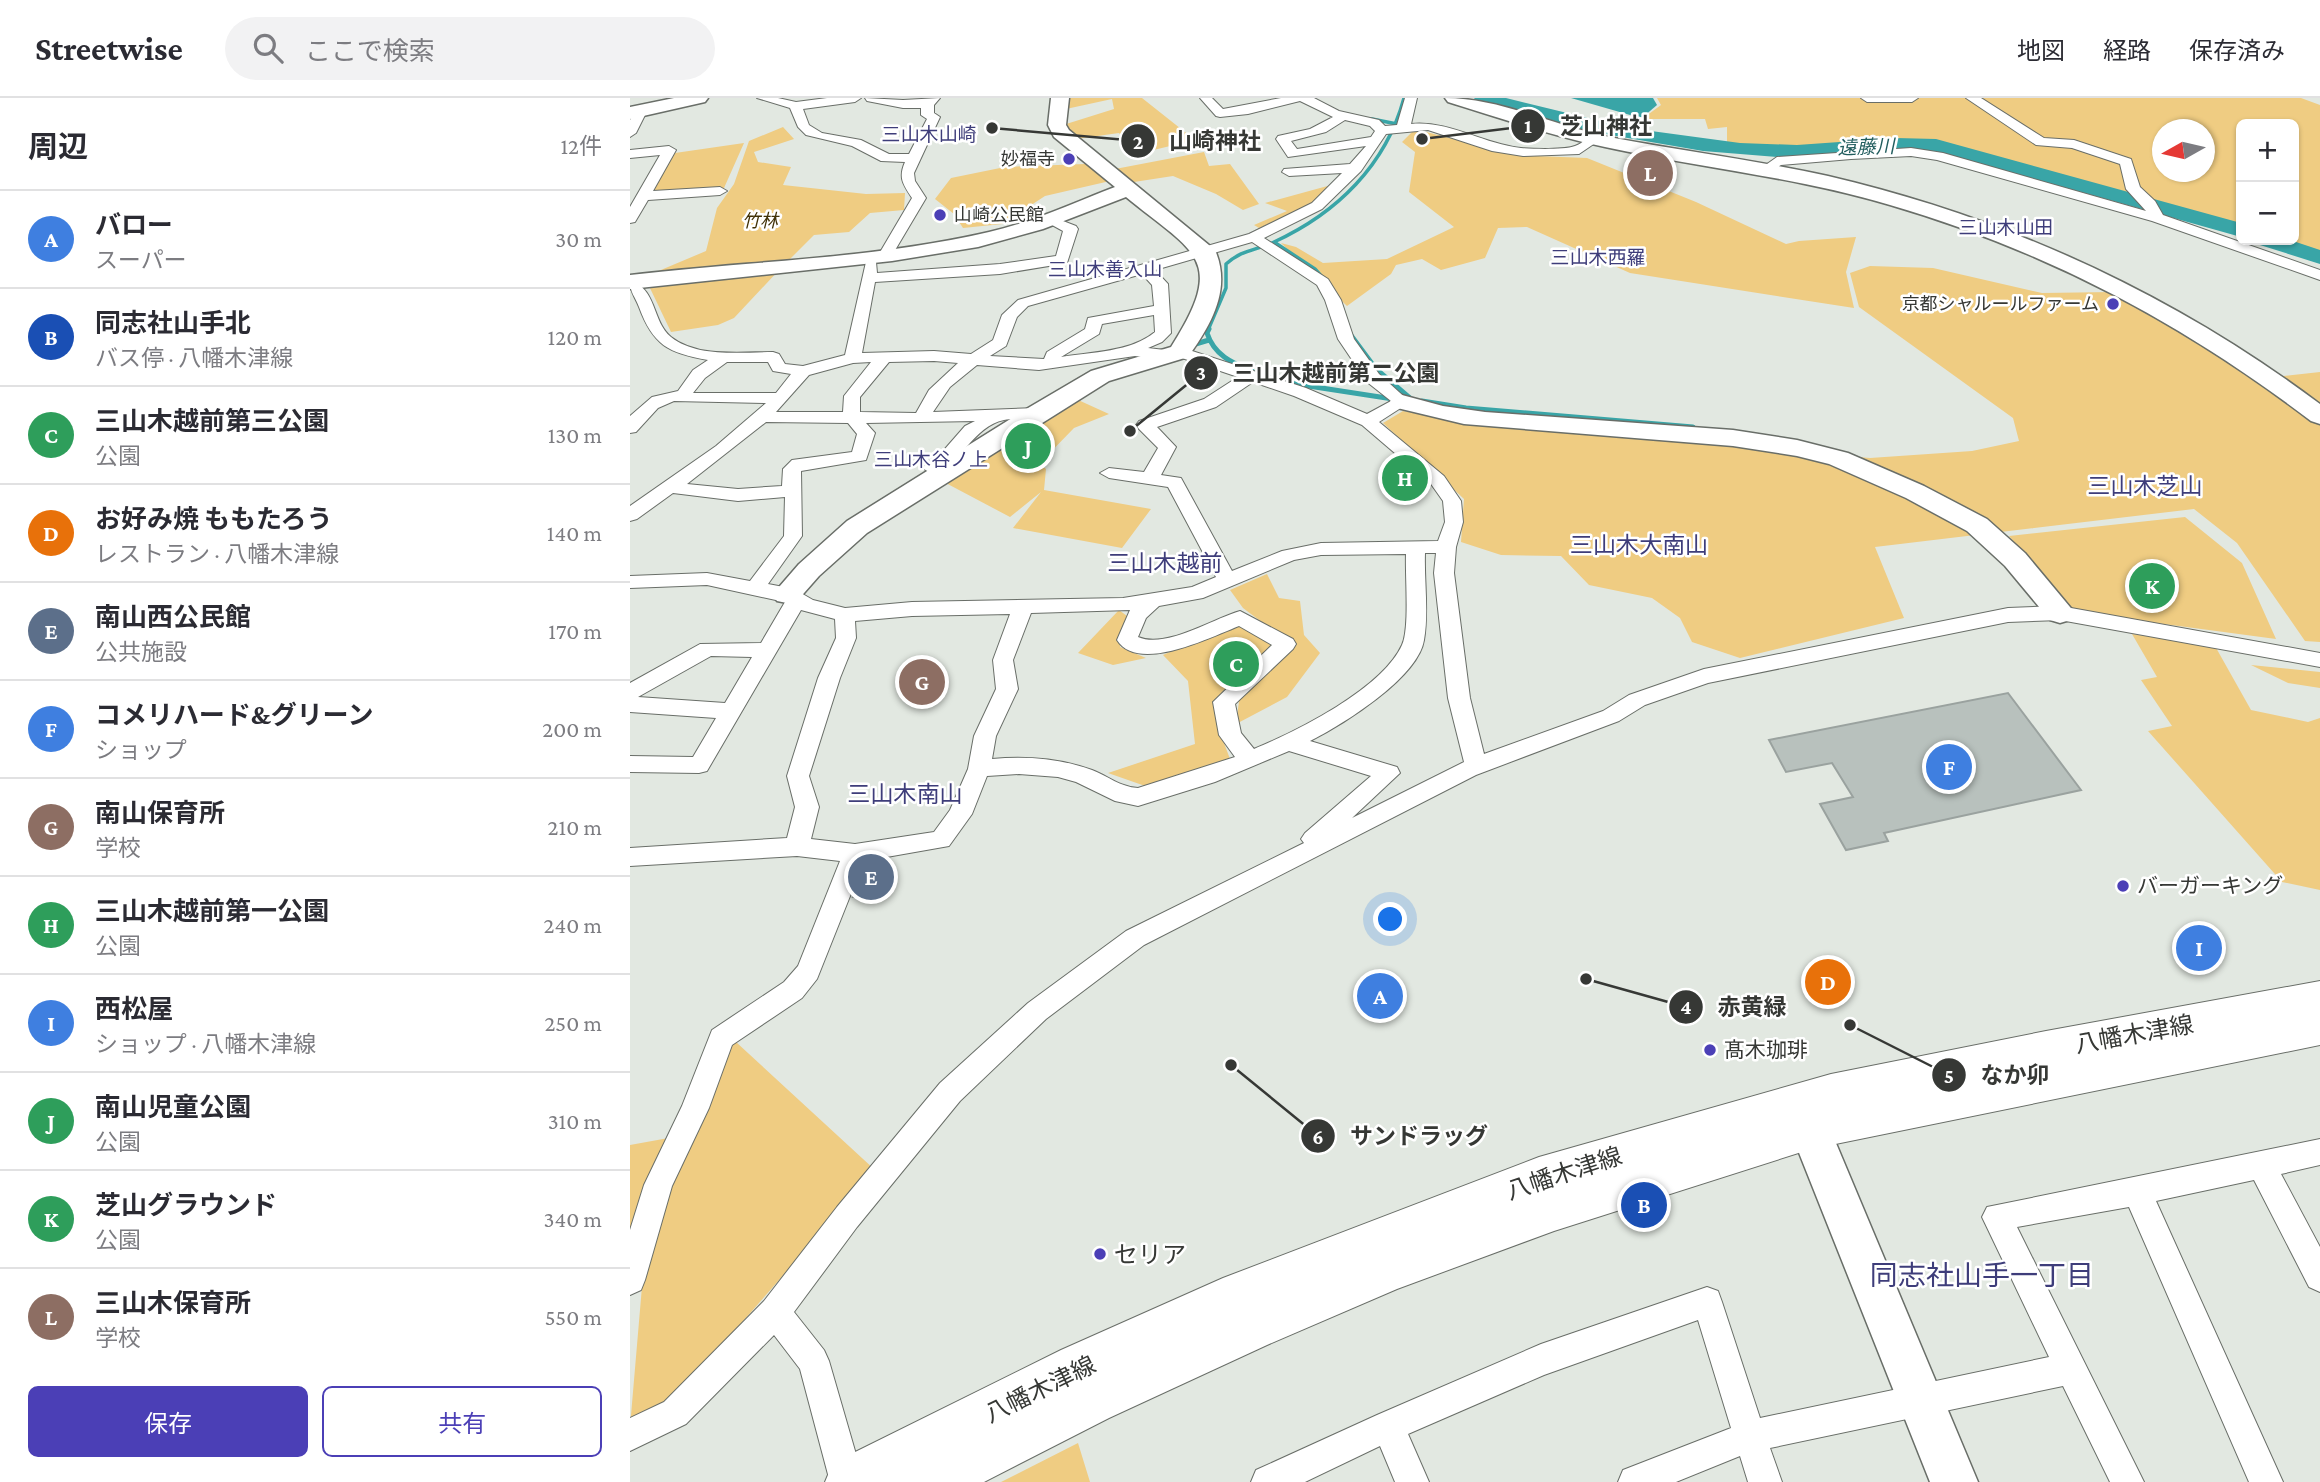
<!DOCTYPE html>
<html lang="ja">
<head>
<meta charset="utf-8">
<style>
  :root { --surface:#fff; --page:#f2f2f3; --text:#2b2b33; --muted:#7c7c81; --line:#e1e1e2; --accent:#4b3fb6 }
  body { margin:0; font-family:"Crimson Pro","Noto Sans JP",serif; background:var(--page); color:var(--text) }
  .controls { position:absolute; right:21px; top:21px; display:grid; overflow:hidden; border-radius:10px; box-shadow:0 2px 5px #0004 }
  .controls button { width:63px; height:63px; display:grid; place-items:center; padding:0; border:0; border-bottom:2px solid var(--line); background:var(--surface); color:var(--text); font:35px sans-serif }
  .compass { position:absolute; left:1522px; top:21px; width:63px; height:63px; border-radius:50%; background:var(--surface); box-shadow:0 2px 5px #0004; rotate:262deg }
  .you { position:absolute; left:761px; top:822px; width:24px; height:24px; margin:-18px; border:5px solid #fff; border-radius:50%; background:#1a73e8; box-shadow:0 0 0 10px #1a73e833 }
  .badge { display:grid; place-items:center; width:46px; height:46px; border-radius:50%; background:var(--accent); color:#fff; font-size:23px; font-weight:700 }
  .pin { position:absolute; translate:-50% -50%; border:4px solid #fff; box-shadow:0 2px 7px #0006 }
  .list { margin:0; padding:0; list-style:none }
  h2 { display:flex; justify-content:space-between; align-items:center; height:91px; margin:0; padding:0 28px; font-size:30px }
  h2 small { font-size:23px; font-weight:400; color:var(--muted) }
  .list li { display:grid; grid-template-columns:46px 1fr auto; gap:21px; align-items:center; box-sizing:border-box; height:98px; padding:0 28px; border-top:2px solid var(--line) }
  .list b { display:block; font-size:26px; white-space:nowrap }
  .list p { margin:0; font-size:23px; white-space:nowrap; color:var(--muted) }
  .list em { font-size:23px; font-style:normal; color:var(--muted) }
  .actions { display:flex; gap:14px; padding:21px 28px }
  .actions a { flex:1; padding:16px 0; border:2px solid var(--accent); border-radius:10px; text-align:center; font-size:24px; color:var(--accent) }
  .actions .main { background:var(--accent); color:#fff }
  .icon { flex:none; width:38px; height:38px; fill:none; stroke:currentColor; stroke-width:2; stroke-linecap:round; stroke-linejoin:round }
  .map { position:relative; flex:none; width:1690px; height:1384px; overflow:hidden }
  header { display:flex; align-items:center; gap:42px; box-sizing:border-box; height:98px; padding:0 35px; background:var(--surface); border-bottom:2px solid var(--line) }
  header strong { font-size:33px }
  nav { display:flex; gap:38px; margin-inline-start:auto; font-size:24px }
  .search { width:490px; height:63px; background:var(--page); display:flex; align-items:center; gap:18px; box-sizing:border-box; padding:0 24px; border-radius:38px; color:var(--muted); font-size:26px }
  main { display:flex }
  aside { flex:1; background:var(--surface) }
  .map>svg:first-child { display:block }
  .green { fill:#efcc82; fill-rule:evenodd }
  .water { fill:#39a5a7 }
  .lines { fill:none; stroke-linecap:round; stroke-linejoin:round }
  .stream-far1 { stroke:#39a5a7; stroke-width:3.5 }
  .stream { stroke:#39a5a7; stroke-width:5 }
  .river { fill:#39a5a7; fill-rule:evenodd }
  .building { fill:#b8c1bd; stroke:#9aa29f; stroke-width:2 }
  .street-casing { stroke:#696e68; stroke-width:2 }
  .secondary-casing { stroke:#696e68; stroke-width:3 }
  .primary-casing { stroke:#696e68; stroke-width:2 }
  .street { fill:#fff; fill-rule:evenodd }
  .secondary { fill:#fff; fill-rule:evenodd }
  .primary { fill:#fff; fill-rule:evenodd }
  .poi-dot { fill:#4b3fb6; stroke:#fff; stroke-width:2.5 }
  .labels { text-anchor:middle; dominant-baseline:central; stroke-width:5; stroke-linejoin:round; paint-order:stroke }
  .far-poi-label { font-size:18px; fill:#363835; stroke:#fff; text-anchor:end }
  .far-park-label { font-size:18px; font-style:italic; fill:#413107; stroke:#fff }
  .far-neighbourhood-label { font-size:19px; fill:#3e3d7a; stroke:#fff }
  .far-water-label { font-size:19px; font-style:italic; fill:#225d5e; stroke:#fff }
  .poi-label { font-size:21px; fill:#363835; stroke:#fff; text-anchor:start }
  .neighbourhood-label { font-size:23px; fill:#3e3d7a; stroke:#fff }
  .near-street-label { font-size:24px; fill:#363835; stroke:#fff }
  .near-poi-label { font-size:24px; fill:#363835; stroke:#fff; text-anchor:start }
  .near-neighbourhood-label { font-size:28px; fill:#3e3d7a; stroke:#fff }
  .leader { fill:none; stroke:#363835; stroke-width:2.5 }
  .callout-dot { fill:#363835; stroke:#fff; stroke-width:2.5 }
  .mark-label { font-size:21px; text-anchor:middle; font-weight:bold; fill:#fff }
  .callout-label { font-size:23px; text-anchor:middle; font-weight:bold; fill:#363835; stroke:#fff; stroke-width:5; stroke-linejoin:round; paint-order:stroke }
</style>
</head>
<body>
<header>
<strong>Streetwise</strong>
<div class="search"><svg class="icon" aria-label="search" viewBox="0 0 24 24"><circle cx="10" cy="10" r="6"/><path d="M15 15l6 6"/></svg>ここで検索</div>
<nav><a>地図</a><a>経路</a><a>保存済み</a></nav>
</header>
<main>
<aside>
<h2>周辺<small>12件</small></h2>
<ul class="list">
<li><span class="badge" style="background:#3f7fe0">A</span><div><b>バロー</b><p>スーパー</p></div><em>30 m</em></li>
<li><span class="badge" style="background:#1a4fb4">B</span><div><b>同志社山手北</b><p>バス停 · 八幡木津線</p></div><em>120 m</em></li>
<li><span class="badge" style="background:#2e9e5b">C</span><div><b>三山木越前第三公園</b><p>公園</p></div><em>130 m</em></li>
<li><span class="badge" style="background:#e8710a">D</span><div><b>お好み焼 ももたろう</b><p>レストラン · 八幡木津線</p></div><em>140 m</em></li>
<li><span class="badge" style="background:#5c6f8a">E</span><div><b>南山西公民館</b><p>公共施設</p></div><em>170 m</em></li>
<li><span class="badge" style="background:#3f7fe0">F</span><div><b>コメリハード&amp;グリーン</b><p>ショップ</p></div><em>200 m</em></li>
<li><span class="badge" style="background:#8d6e63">G</span><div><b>南山保育所</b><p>学校</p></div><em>210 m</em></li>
<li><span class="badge" style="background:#2e9e5b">H</span><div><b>三山木越前第一公園</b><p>公園</p></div><em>240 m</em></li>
<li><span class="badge" style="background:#3f7fe0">I</span><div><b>西松屋</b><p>ショップ · 八幡木津線</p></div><em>250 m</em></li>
<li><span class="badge" style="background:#2e9e5b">J</span><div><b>南山児童公園</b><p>公園</p></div><em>310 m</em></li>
<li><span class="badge" style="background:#2e9e5b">K</span><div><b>芝山グラウンド</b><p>公園</p></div><em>340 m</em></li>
<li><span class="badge" style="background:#8d6e63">L</span><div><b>三山木保育所</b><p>学校</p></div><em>550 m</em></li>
</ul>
<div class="actions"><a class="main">保存</a><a>共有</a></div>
</aside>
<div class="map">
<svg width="1690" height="1384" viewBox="0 0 1690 1384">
  <rect width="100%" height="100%" fill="#e2e8e1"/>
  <path class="green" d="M438,0h74l53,42 -58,14 -18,-21 -43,6 -13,-14 51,-16 -2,-10 -46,10z
    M1027,0h644l19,7v150l-44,-15h18v-116h-53v104c-70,-24 -142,-43 -214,-62 -29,-7 -59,-19 -88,-23 -68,-8 -146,19 -212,-1v-15l-19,2 -3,-10h-63l19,-14zM1532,32h42v42h-42z
    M153,29l11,12 -40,13 4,10 33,5 -8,18 83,9 39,-1 -1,17 -34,3 -21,19 -35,3 -27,27 -138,13 57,-24 11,-43 17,-24 15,-43z
    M785,31l99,26 73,3 109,44 90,42 13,-3 57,-4 -10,35 8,36 -224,-35 -103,-46 -29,1 -13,30 -44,12 -19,-11 -26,6 -5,9 -44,32 -66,-63 15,4 27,16 64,-4 67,-32 -45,-35 6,-40 -13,-10z
    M114,45l-20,45 -74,5 25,-40z
    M574,54l5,14 21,-2 29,40 -16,6 -27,-16 -43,-18 -39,6 -19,-13z
    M455,66l25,17 -65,15 -43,28 -39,4 -9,-14 -19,-15 16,-21 54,-11z
    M712,84l-29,22 -54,24 -5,-3 33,-14 -22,-8z
    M1240,168l63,2 109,25 70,-1 145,87 63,-7v270l-15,-1 -68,-98 -43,-34 -319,38 29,71 -164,40 -48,-16 -12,-24 -28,-20 -63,-13 -28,-29 -60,-1 -40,-13 3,-43 -81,-76 20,-12 56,11 411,36 102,-7 47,-10 -6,-23 -154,-111 -9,-34z
    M150,171l-46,49 -16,7 -47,7 -22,-46z
    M446,301l33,15 -35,14 -35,36 7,5 -2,21 107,19 -29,39 -109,-20 28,-36 -31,25 -68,-36z
    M1555,419l57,46 34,76 -187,-25 -19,-6 -61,-72z
    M637,476l12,24 21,3 4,34 16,18 -33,44 -51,27 4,-30 55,-47 -52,-39 -13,-18z
    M489,512l8,6 -7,31 26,11 -33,7 -35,-12z
    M612,522l32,26 -16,15 -21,-16 -4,2 24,18 -21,14 -22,-17 12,-9 -17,11 23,17 -14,16 3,38 9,24 -82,28 -40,-14 87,-29 -7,-63 -25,-26z
    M1502,536l83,12 36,64 57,12 12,-4v172l-38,-8 -134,-151 24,-5 -31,-46 16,-3z
    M1621,567l69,7v16l-32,-5z
    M106,944l139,128 -205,235 -40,22 14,-164 25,-86 58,-130z
    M44,1039l-44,108v-100z
    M448,1345l12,39h-89z"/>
  <path class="water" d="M941,0h82l4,7 -14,12h-6z"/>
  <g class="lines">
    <path class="stream-far1" d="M742,21l25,5
      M644,144l41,27 8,9
      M578,232l18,-42v-24c17,-15 29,-13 48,-22 63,-29 112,-77 130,-144"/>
    <path class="stream" d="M579,231l-2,4c7,22 25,30 45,38
      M720,236l26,35 35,30
      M559,248l20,-6
      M659,285l104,16
      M792,303l44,7 227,19"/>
    <path class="river" d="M844,0h32l123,30 111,15 57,2 99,-7 40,1 305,84v14l-306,-86 -158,6 -74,-6 -110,-19 -116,-30z
      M1627,142h33l30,10v14l-60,-19z"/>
  </g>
  <path class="building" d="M1378,595l73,97 -197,43 4,8 -42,9 -26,-46 33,-7 -21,-34 -46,9 -17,-32z
    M259,761l-9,36 -27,2 13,-34z"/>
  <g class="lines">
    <defs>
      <path id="street" d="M127,0h21l18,4 31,-4h34l-6,4 -52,7 6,16 13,8 39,7 28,14h20l18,-35 -6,-4v-7h-18l-36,-7 -2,-3 38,2 37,-2 -6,7v8l6,4 -26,56 1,8 11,17 -35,59h-10l-2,-3 33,-56c-9,-14 -14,-20 -7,-36l-24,-1 -29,-15 -46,-11 -8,-8 -8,-19z
        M570,0h12l11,11 58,-11h33l25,13 40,9 6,6 12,-1 8,-27h12l-6,26c38,-4 72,20 110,24 12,1 43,2 54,-2 10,-3 12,-12 24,-10l2,3 -22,15 -56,2 -31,-5 -64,-21 -42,4 -25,37 -39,38 -58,29 64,41 13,21 13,39 25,35 31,28 -31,20 65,54 17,25 2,21 -7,25 -2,26 16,125 14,56 119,-43 26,-16 75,-26 304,-61 52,-2 260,47v14l-260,-47 -52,2 -300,61 -63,22 -26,16 -143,54 -332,170 -98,74 -86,82 -103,126 -63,85 30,38 5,11 35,121h-34l-30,-113 -26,-34 -88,89 -56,27v-33l34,-16 100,-101 73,-94 103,-124 88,-80 98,-72 178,-88 -3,-4 4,-6 66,-57 -82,-25 -74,31 -77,24 -23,-5 -39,-19 -18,-5 -39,-3 -32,2 -15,38 -23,32 -85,15 -47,118 -15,19 -70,47 -23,63 -37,78 -27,94 -4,10 -11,5v-65l14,-45 38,-79 30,-76 72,-48 14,-16 42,-105 -43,-5 -167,10v-18l157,-10 8,-31 -8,-31 31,-98 18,-40 -1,-19 -34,-9 -94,161 -8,2 -69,-1v-16l63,1 23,-39 -86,-6v-29l70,-39 61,-1 24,-41 -78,-17 -77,3v-12l77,-3 43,8 34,-45 1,-39 -47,4 -65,-8 -36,26 -7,2v-15l86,-60 50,-43 -92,-2 -16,7 -22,24 -6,1v-17l22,-19 26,-6 15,-21 15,-10c-40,-7 -55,-15 -69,-53 -4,-11 -9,-14 -9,-26 27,7 22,41 41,56 26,21 71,15 102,15l6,2 6,10 18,2 42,-11 21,-93h10l1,11 123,-9 56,-8 7,-25 -20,-11 7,-4 26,10 2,3 -11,34 -67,11 -125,8 -13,71 72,-2 37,3 22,-14 9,-25 16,-15 231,-66 63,-31 30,-30 -53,3 -7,-4 2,-3 66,-5 16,-18 -78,11 -12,-18 2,-3 32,-7 23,-12 -33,-16 -52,13 -28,3 -4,-1zM715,22l25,6 5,5 -4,6 -74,12 -6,-8 35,-9zM622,144l65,43 8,15 13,39 29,43 24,19 -24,13 -61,-26 -120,-39 -6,-2 -7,4 -25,-3 14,-6 9,-9 -3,-49 -13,-14zM512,176l10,11 2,21 -66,12 -3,11 -38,23 -3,7 -54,-3 16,-10 11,-29 11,-11zM524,217l1,17c-24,20 -63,20 -94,25l38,-23 3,-10zM505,258l34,4 7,-4 62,21 -34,22 -65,22 -3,4 3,4 19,19 -14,24 -35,-4 -9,5 9,5 59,9 48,90 -24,10 -69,11 -211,4 -67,6 -32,-8 -19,-11 -26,-5 34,-48 -1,-65 65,-11 9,-27 -9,-10 109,-2 -10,5 -21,24 -22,18 9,5c30,-7 42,-47 73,-53 13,-3 32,3 42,-7l-9,-5 -104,4 17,-25 27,-22 62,5zM304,263l24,2 -29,27 -13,23 -56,-1v-15l29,-35zM97,264h41l5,9 18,3 -15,19h-83l12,-15zM241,264l-27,34 -1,16h-67l33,-37 44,-12zM623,284l41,14 68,29 69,59 12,17 2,21 -7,19 -117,2 -39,8 -50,20 -51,-93 -20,-3 15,-28 -19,-20 59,-20zM136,324l82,1 9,11 -5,18 -60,8 -9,9 -1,17 -44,3 -51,-5zM795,455h11l-2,20 14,125 16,64 -112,56 48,-45 -3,-6 -87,-26c32,-16 108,-63 114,-101 5,-28 0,-58 1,-87zM776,456c-1,21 4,74 -4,91 -20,44 -105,86 -148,104l-13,-16 -6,-29 58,-55 3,-5 -3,-5 -53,-28c-28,8 -74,38 -102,26l8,-19 13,-12 44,-8 91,-38 27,-5zM500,512l-13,30c21,34 94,-3 122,-14l33,19 -59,57 6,33 16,22 -97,31c-18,-1 -30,-12 -46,-18 -33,-12 -66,-14 -100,-11l4,-23 22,-47 -5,-29 18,-47zM380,516l-17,46 3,29 -22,47 -6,33 -18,41 -16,22 -79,12 -44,-5 8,-32 -10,-31 31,-98 16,-40 -1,-17 57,-5zM81,558l41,1 -27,46 -87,-6z
        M1231,0h57l-6,4h-45z
        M1336,0h15l63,40 30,2 57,19 9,28 15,14 8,14 157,55v10l-168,-59 -215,-61 -26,-4 -60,3 -70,6 -14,8 -7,-4 17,-12 134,-9 32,5 203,58 -20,-22 -6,-25 -48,-16 -36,-3z
        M11,9l6,4 -11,22 -6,4v-17l7,-12z
        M39,48l7,4 -23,41 67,-4 7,4 -7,4 -72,5 -13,22 -5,1v-16l30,-52 -30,3v-8z
        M1690,1041v26l-39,9 39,73v45l-11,-5 -55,-107 -98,21 127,281h-34l-120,-275 -112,20 127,255h-34l-47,-96 -293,62 12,34h-34l-8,-26 -64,26h-58l5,-12 108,-42 -33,-108 -154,55 -136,59 21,48h-34l-15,-36 -75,36h-54l5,-12 121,-55 164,-71 166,-57 11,4 4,11 38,116 289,-61 -67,-140 5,-10z"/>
      <path id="secondary" d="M44,0h34l-3,4 -75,17v-12z
        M421,0h18l-3,27 3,5 146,120c17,39 -4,75 -27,107l-79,24 -242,152 -48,43 -22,25 -10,2 -10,-2 -4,-7 26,-30 48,-43 181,-113 63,-37 80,-24c57,-89 23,-94 -45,-150l-83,32 -65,18 -86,14 -262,28v-14c119,-14 242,-16 359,-43 44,-10 84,-29 126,-45l-61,-50 -6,-12z
        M815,0c56,0 109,28 164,39 73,14 147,23 219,39 180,42 345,118 492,228v20l-9,-3c-129,-98 -264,-170 -421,-216 -93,-28 -190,-37 -285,-58 -53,-11 -105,-29 -157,-45z
        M772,297l41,11 42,6 248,18 64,10 51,13 76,33 63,33 38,34 50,60 -5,7 -10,3 -10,-3 -45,-54 -38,-35 -61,-33 -77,-34 -32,-8 -64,-10 -269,-22 -71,-17 -3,-5 3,-5z
        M1170,989l14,5 6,13 158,377h-48l-150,-377 6,-13z"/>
      <path id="primary" d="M1690,883v64l-509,104 -257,82 -157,58 -130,56 -158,73 -125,64h-159l8,-19 228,-113 162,-72 316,-121 292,-83 215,-43z"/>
    </defs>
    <use href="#street" class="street-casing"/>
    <use href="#secondary" class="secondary-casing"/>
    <use href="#primary" class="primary-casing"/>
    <use href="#street" class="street"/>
    <use href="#secondary" class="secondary"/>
    <use href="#primary" class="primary"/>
  </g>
  <g class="poi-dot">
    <circle cx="439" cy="61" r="7"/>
    <circle cx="310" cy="117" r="7"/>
    <circle cx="1483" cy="206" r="7"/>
    <circle cx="1493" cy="788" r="7"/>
    <circle cx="1080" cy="952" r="7"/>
    <circle cx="470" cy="1156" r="7"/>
  </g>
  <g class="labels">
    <g class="far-poi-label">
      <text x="425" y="61">妙福寺</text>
      <text x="324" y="117" text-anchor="start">山崎公民館</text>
      <text x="1469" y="206">京都シャルールファーム</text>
    </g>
    <g class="far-park-label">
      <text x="130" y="123">竹林</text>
    </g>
    <g class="far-neighbourhood-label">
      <text x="299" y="36">三山木山崎</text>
      <text x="1376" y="129">三山木山田</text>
      <text x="968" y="159">三山木西羅</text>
      <text x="475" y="171">三山木善入山</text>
      <text x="301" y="361">三山木谷ノ上</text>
    </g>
    <g class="far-water-label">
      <text transform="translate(1236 49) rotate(-2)">遠藤川</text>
    </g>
    <g class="poi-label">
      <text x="1507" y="788">バーガーキング</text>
      <text x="1094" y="952">髙木珈琲</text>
    </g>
    <g class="neighbourhood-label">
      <text x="1515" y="388">三山木芝山</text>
      <text x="1009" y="447">三山木大南山</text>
      <text x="535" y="465">三山木越前</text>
      <text x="275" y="696">三山木南山</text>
    </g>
    <g class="near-street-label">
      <text transform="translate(1504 936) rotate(-10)">八幡木津線</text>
      <text transform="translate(934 1075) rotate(-18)">八幡木津線</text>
      <text transform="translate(410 1291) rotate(-26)">八幡木津線</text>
    </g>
    <g class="near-poi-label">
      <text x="484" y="1156">セリア</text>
    </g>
    <g class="near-neighbourhood-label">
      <text x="1352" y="1177">同志社山手一丁目</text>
    </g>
  </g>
  <path class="leader" d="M792 41L898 28M362 30L508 43M500 333L571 275M956 881L1056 909M1220 927L1319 977M601 967L688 1038"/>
  <g class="callout-dot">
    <circle cx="792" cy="41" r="7"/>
    <circle cx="362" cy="30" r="7"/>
    <circle cx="500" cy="333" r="7"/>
    <circle cx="956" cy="881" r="7"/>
    <circle cx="1220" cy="927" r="7"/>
    <circle cx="601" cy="967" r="7"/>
    <circle cx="898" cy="28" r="18"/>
    <circle cx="508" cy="43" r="18"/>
    <circle cx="571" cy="275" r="18"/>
    <circle cx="1056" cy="909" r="18"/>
    <circle cx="1319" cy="977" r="18"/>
    <circle cx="688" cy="1038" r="18"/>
  </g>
  <g class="mark-label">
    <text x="898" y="35">1</text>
    <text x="508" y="51">2</text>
    <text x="571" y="282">3</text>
    <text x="1056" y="916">4</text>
    <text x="1319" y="985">5</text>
    <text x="688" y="1046">6</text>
  </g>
  <g class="callout-label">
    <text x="976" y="36">芝山神社</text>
    <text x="585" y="51">山崎神社</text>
    <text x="706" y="283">三山木越前第二公園</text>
    <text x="1122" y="917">赤黄緑</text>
    <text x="1385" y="985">なか卯</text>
    <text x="789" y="1046">サンドラッグ</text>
  </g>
</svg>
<div class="controls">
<button>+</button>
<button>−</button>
</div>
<svg class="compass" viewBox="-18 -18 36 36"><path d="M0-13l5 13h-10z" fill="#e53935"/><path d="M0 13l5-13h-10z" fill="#7c7c81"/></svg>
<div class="you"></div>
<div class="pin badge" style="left:750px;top:898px;background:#3f7fe0">A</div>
<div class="pin badge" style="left:1014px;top:1107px;background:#1a4fb4">B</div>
<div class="pin badge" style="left:606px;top:566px;background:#2e9e5b">C</div>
<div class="pin badge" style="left:1198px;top:884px;background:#e8710a">D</div>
<div class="pin badge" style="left:241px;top:779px;background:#5c6f8a">E</div>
<div class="pin badge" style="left:1319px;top:669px;background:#3f7fe0">F</div>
<div class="pin badge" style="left:292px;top:584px;background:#8d6e63">G</div>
<div class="pin badge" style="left:775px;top:380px;background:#2e9e5b">H</div>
<div class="pin badge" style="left:1569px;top:850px;background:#3f7fe0">I</div>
<div class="pin badge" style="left:398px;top:348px;background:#2e9e5b">J</div>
<div class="pin badge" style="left:1522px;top:488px;background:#2e9e5b">K</div>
<div class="pin badge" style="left:1020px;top:75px;background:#8d6e63">L</div>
</div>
</main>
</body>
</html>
